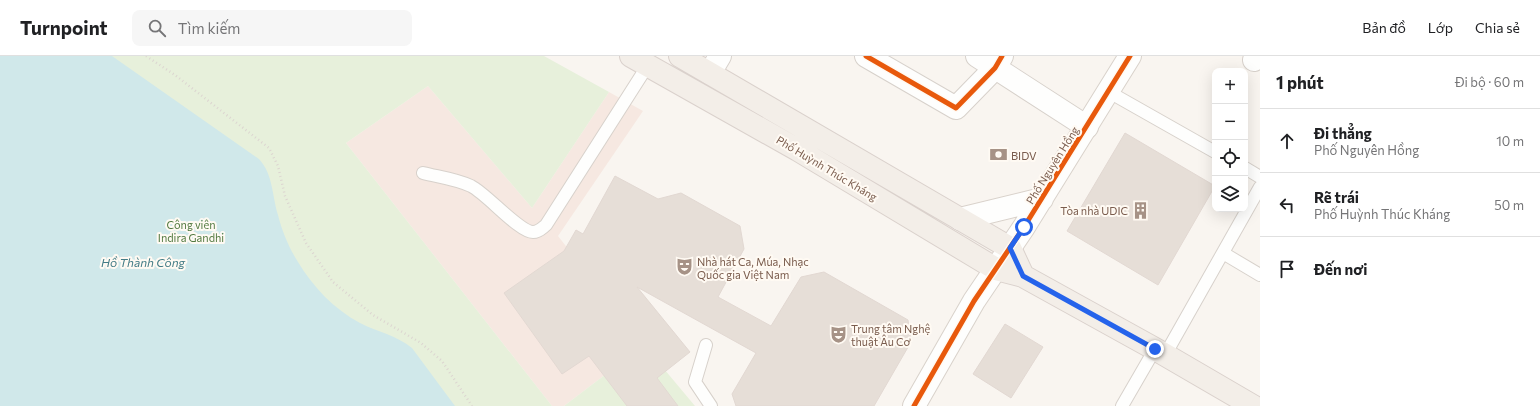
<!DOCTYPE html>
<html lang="vi">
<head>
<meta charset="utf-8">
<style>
  :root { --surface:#fff; --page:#f6f6f6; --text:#202124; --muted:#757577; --line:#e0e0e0 }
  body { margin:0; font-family:Commissioner,sans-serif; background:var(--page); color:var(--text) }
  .controls { position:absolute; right:12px; top:12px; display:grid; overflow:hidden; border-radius:8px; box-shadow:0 4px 16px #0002 }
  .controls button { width:36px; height:36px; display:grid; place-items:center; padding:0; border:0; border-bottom:1px solid var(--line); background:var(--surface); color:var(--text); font:20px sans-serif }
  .stop { position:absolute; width:12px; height:12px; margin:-9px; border:3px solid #2563eb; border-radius:50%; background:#fff }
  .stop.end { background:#2563eb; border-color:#fff; box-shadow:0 1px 4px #0008 }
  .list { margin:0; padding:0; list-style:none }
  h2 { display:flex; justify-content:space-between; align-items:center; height:52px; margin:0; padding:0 16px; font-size:17px }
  h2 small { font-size:13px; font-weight:400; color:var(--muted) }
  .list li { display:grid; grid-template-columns:26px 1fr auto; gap:12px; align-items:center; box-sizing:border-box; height:64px; padding:0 16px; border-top:1px solid var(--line) }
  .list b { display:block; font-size:15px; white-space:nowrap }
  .list p { margin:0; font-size:13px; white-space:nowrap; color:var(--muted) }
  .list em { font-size:13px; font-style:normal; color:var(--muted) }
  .icon { flex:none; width:22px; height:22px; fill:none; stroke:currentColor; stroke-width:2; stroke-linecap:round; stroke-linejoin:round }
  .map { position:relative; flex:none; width:1260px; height:350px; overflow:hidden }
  header { display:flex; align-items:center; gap:24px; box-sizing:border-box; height:56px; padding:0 20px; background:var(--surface); border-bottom:1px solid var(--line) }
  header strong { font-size:19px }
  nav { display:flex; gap:22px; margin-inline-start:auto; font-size:14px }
  .search { width:280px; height:36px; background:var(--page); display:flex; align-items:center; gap:10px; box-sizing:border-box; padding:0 14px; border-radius:8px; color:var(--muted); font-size:15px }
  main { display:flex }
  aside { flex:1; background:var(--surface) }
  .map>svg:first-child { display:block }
  .commercial { fill:#f6e8e1 }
  .green { fill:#e7f0db }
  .water { fill:#d0e8ea }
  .building { fill:#e6ded7; stroke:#e2d8d2 }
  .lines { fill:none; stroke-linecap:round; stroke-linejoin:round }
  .lane-casing { stroke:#d7d1cb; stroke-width:14 }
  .street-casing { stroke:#d7d1cb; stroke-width:24 }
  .secondary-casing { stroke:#d9d2cb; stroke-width:24 }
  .primary-casing { stroke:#dad1cc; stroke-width:24 }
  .path { stroke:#dcd5d0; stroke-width:2.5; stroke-dasharray:1 3; stroke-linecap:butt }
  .lane { stroke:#fefefd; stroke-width:12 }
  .street { stroke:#fefefd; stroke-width:22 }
  .secondary { stroke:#fefefd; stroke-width:22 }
  .primary { stroke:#f3eee8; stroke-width:22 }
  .cycleway-casing { stroke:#fffaf3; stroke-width:8 }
  .cycleway { stroke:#e8590c; stroke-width:5 }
  .route { stroke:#2563eb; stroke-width:5 }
  .labels { text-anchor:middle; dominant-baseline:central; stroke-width:4; stroke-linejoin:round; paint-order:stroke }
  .poi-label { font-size:11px; fill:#7a5c4d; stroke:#fffaf3; text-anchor:start }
  .street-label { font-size:11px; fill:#7a5c4d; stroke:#fffaf3 }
  .park-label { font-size:11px; fill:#537a41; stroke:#fffaf3 }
  .water-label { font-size:12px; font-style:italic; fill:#437c86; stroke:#fffaf3 }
</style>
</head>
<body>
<header>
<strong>Turnpoint</strong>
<div class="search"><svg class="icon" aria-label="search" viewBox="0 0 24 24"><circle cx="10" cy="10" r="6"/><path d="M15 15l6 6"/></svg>Tìm kiếm</div>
<nav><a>Bản đồ</a><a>Lớp</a><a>Chia sẻ</a></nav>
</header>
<main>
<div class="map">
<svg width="1260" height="350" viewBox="0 0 1260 350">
  <rect width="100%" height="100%" fill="#f9f5f0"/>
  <path class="commercial" d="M428,30l104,122 77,-116 34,19 -85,125 86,109 -80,61h-12l-206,-263z"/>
  <path class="green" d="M0,0h544l65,36 -77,116 -104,-122 -82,57 206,263h-552z
    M644,289l51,61h-131z"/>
  <path class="water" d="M0,0h112l147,103c14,15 13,36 19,56 4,16 11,33 20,47 15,25 36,47 62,61 18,9 36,12 52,25l43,58h-455z"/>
  <path class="building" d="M1125,77l90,53 -57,99 -91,-54z
    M615,120l43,23 23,-6 59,33 4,23 -26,48 53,29 30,-49 23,-5 84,48 3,22 -37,64h-138l-4,-12 24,-41 -119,-66 53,65 -33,26 21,28h-51l-38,-50 -27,18 -58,-81 60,-42 12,-21 7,4z
    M1005,268l38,23 -32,51 -38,-24z"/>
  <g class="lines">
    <defs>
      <path id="lane" d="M1109,36l106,60
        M1245,112l15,9
        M423,117c16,4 33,6 48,13 16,8 48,46 62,46 6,0 9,-4 13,-7l102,-160
        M1223,197l37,22
        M706,289l-11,37 16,24
        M1165,299l95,-168
        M1122,350l33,-57"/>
      <path id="street" d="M866,0l90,52 39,-40 7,-12
        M977,0l110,71
        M1254,4l3,-4
        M710,17l10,-17"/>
      <path id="secondary" d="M960,163l82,-20
        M914,350l60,-105 50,-74 106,-171"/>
      <path id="primary" d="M631,0l167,94 198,119 27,7 132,73 98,57
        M680,0l330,192 13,28"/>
    </defs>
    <use href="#lane" class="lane-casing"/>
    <use href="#street" class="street-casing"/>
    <use href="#secondary" class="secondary-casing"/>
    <use href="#primary" class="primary-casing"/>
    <path class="path" d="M146,0l29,19 94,73 9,18 7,30 21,47 27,39 40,33 48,28 21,18 30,45"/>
    <use href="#lane" class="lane"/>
    <use href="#street" class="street"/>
    <use href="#secondary" class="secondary"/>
    <use href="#primary" class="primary"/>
    <defs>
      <path id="cycleway" d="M866,0l90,52 39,-40 7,-12
        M914,350l60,-105 50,-74 106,-171"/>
    </defs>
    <use href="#cycleway" class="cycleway-casing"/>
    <use href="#cycleway" class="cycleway"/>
  </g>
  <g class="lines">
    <path class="route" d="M1024,171l-14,21 13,28 132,73"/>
  </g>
  <defs>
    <symbol id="bank-bare" viewBox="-9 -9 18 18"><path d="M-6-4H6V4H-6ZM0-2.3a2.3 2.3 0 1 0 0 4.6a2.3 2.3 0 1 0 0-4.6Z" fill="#a69286" stroke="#fffaf3" stroke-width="2.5" paint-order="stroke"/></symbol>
    <symbol id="building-bare" viewBox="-9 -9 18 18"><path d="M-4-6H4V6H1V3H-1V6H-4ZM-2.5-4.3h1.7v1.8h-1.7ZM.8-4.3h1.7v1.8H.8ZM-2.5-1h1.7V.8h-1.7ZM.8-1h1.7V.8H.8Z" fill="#a69286" stroke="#fffaf3" stroke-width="2.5" paint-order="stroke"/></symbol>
    <symbol id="theatre-bare" viewBox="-9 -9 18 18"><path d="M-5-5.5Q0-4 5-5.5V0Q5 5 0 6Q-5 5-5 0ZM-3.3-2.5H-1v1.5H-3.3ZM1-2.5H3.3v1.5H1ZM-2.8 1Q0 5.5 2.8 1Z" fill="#a69286" stroke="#fffaf3" stroke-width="2.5" paint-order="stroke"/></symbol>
  </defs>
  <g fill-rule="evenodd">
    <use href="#bank-bare" x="986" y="86" width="25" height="25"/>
    <use href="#building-bare" x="1128" y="142" width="25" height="25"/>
    <use href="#theatre-bare" x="672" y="198" width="25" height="25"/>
    <use href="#theatre-bare" x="826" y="266" width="25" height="25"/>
  </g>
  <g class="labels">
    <g class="poi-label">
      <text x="1011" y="99">BIDV</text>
      <text x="1128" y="154" text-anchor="end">Tòa nhà UDIC</text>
      <text x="697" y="205">Nhà hát Ca, Múa, Nhạc<tspan x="697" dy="13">Quốc gia Việt Nam</tspan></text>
      <text x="851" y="272">Trung tâm Nghệ<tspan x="851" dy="13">thuật Âu Cơ</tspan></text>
    </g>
    <g class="street-label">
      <text transform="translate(1052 109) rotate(-58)">Phố Nguyên Hồng</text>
      <text transform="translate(827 112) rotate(31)">Phố Huỳnh Thúc Kháng</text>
    </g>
    <g class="park-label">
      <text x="191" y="168">Công viên<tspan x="191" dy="13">Indira Gandhi</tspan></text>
    </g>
    <g class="water-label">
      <text x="143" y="206">Hồ Thành Công</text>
    </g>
  </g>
</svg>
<div class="controls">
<button>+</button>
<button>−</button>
<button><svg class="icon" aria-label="locate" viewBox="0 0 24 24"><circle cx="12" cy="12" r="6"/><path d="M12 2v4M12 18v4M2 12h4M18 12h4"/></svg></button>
<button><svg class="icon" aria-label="layers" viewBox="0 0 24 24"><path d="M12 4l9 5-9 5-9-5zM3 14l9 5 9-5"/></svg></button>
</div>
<div class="stop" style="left:1024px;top:171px"></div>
<div class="stop end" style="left:1155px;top:293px"></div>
</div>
<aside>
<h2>1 phút<small>Đi bộ · 60 m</small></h2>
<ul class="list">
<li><svg class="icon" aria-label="ahead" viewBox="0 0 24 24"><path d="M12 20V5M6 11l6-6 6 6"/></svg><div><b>Đi thẳng</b><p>Phố Nguyên Hồng</p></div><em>10 m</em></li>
<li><svg class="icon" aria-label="left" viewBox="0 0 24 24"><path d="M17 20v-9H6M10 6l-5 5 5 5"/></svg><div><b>Rẽ trái</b><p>Phố Huỳnh Thúc Kháng</p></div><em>50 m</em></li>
<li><svg class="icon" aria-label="arrive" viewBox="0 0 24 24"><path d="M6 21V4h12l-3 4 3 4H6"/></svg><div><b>Đến nơi</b></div></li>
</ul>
</aside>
</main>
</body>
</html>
